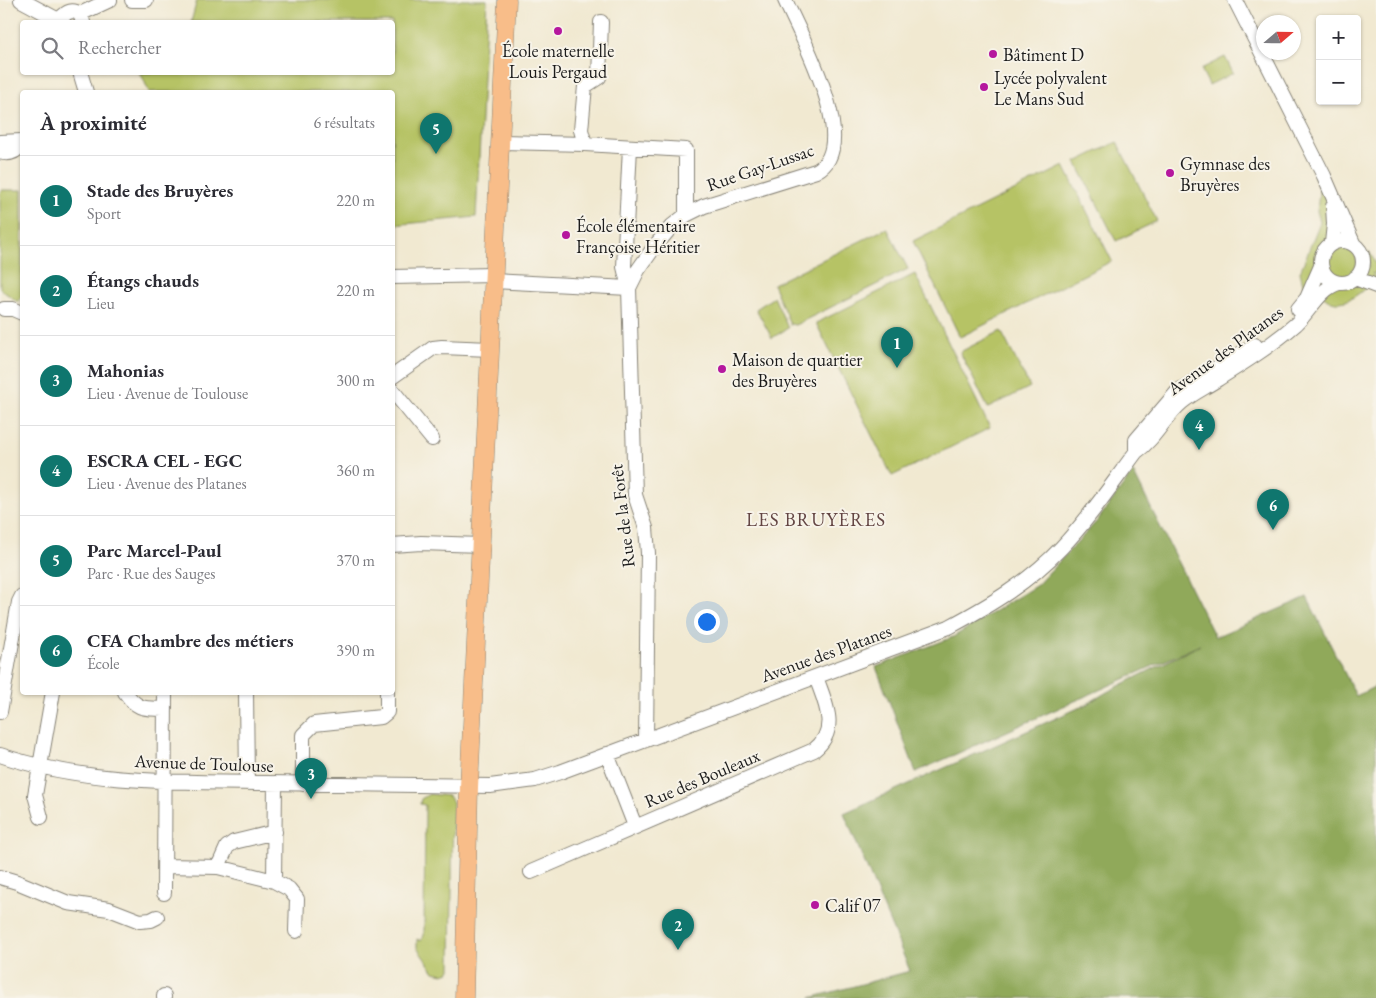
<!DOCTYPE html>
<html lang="fr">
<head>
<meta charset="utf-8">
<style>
  :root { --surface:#fff; --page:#f2f2f3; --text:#2b2b33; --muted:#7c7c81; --line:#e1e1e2; --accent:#0f766e }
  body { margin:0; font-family:"EB Garamond",serif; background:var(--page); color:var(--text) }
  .controls { position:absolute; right:15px; top:15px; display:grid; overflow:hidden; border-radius:5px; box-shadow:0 1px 4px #0004 }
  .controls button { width:45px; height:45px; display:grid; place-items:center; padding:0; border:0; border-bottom:1px solid var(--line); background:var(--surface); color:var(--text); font:25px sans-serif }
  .compass { position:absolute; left:1256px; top:15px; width:45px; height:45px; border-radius:50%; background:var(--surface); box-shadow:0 1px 4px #0004; rotate:70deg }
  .you { position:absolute; left:706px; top:621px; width:18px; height:18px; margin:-12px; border:4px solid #fff; border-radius:50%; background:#1a73e8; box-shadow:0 0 0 8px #1a73e833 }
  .badge { display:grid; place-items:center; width:32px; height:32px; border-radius:50%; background:var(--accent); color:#fff; font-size:16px; font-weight:700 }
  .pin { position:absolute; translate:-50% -41px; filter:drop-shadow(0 1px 2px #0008) }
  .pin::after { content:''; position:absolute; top:26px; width:18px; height:15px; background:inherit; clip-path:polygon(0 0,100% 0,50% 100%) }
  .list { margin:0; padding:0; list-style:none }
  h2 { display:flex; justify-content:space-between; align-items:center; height:65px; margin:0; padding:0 20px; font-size:21px }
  h2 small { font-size:16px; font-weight:400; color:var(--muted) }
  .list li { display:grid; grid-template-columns:32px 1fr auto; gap:15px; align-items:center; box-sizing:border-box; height:90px; padding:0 20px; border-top:1px solid var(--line) }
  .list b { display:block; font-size:19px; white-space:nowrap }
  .list p { margin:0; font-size:16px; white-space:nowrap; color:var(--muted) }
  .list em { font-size:16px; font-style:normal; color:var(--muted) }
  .icon { flex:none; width:28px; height:28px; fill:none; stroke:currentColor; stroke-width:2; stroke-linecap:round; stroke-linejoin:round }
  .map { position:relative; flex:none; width:1376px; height:998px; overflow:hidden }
  .search { position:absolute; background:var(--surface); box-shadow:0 1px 4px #0004; left:20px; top:20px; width:375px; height:55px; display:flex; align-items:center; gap:12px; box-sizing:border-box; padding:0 18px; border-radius:5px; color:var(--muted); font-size:19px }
  .panel { position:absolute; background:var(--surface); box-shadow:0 1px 4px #0004; left:20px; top:90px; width:375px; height:605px; border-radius:5px }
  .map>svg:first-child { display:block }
  .green { fill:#b6c365; stroke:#697040 }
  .forest { fill:#90a95a; stroke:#56623b }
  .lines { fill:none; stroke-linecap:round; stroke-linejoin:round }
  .minor-casing { stroke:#868276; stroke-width:16 }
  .major-casing { stroke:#868276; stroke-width:19 }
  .minor { stroke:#fff; stroke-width:14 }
  .major { stroke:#f8bd89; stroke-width:18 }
  .poi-dot { fill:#b5179e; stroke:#f7f3e8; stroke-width:2 }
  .labels { text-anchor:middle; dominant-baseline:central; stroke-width:4; stroke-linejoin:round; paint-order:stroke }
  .poi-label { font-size:18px; fill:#1c1c1c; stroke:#f7f3e8; text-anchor:start }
  .street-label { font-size:18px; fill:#1c1c1c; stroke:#f7f3e8 }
  .neighbourhood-label { font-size:19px; letter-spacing:1px; fill:#634543; stroke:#f7f3e8 }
</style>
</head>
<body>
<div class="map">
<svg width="1376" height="998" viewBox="0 0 1376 998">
  <rect width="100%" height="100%" fill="#f7f3e8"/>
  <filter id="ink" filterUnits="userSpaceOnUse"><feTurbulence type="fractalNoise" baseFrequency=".02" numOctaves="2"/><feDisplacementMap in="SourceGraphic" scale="10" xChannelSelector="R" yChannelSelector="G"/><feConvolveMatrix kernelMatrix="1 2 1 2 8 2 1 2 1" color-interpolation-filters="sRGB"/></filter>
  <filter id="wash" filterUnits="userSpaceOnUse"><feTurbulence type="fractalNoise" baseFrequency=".0096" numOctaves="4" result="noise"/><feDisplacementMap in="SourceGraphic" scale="20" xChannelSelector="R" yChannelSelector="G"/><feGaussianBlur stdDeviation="1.12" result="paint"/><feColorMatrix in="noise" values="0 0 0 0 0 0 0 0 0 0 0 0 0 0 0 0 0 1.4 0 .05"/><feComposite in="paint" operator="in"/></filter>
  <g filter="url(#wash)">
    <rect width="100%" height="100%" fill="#f1e9d1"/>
    <path class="green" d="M197,0h290l-11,217 -83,8 -1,-133h-243l-6,-14 -4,-5 253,-1v-50h-201z
      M1225,57l8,16 -24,12 -8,-16z
      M1117,142l40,79 -41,20 -40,-79z
      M1064,166l48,95 -152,76 -47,-96z
      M1320,183l26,58c-27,0 -35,34 -10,40 6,1 10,3 16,-1 8,-4 10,-10 11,-19l6,6v-16l7,13v10l-4,-1 3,4c-7,11 -29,30 -43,24 -7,-2 -13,-10 -18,-15l-7,3 -4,-5 -3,-12 20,-50 -3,-11z
      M2,190h20v107l-4,5 -18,-13v-96z
      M887,228l21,41 -113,56 -5,-1 -17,-40z
      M1327 262a15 15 0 1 1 30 0a15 15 0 1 1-30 0Z
      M915,274l75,154 -98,48 -76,-153z
      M774,297l14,31 -16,10 -16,-29z
      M1001,331l29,56 -42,21 -28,-56z
      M429,794l20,2 4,6 -2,167 -2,3 -6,2 -9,-2 -17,-24v-9l4,2 3,-6 1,-130 -5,-1 1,-5z"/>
    <path class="forest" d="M1133,472l82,165 92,-40 49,99 20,-10v310l-2,2h-564l100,-27 -66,-158 241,-108 22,-13 93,-47 -284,127 -40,-105 77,-30 84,-52 60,-64z"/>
  </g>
  <g filter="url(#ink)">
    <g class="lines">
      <defs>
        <path id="minor" d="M21,0l41,22
          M132,0h14
          M1235,0l89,176 29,67
          M80,14l30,-14
          M62,22l1,-6c6,-6 11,-6 17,-2l3,8
          M601,22l-2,55 -14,9 -4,44 4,14 101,6v65
          M80,72l6,20
          M0,142l22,-1
          M501,142l84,2
          M630,147l-6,120 5,21 6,207 11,33 2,25 -2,187
          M0,152c9,3 16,0 22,-7
          M1321 262a21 21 0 1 1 42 0a21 21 0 1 1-42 0Z
          M1332,243l2,-19 -1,-18
          M392,277l102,-2
          M1355,278l21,8
          M494,281l135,7
          M629,288l9,-18 17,-24 17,-20 14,-11 18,-9 112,-35c47,-24 -16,-137 -31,-171
          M4,309h9l9,4
          M1298,309l9,-11 14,-32
          M392,377l41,-29 9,-1 48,2
          M392,390l40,49
          M1136,452v-12l42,-49 77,-46
          M392,545l29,-2 60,2
          M125,692c13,19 20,16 40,17
          M246,692l1,91
          M0,712l19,-110 3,-6
          M607,754l28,72
          M0,755c86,29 177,27 266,28 75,1 149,2 224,3l45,-6 25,-8 389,-145c41,-22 80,-45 112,-79 28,-29 51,-64 75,-96 19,-13 29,-36 46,-50 11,-9 24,-15 36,-23 27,-17 54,-34 78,-55 14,-13 24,-36 43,-41
          M303,784v-49l11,-11 67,-7 6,-5v-20
          M41,817l-6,-22 18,-103
          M165,866l53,1 56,14 15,8 8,10 -1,32
          M218,867l9,-20 7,-5 41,-10
          M531,872l283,-122c26,-21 11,-47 2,-73
          M0,877l17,5 51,21 41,6 31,12 11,-1 6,-3
          M274,881l1,-98
          M164,893l1,-201
          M164,998v-2"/>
        <path id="major" d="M464,998l5,-211 38,-787"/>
      </defs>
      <use href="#minor" class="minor-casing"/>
      <use href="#major" class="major-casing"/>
      <use href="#minor" class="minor"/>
      <use href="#major" class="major"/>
    </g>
  </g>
  <g class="poi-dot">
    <circle cx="558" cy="31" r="5"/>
    <circle cx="993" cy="54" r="5"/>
    <circle cx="984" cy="87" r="5"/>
    <circle cx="1170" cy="173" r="5"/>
    <circle cx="566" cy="235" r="5"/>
    <circle cx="722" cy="369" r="5"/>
    <circle cx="815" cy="905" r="5"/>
  </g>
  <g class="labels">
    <g class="poi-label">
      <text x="558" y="50" text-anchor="middle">École maternelle<tspan x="558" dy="21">Louis Pergaud</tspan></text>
      <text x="1003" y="54">Bâtiment D</text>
      <text x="994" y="77">Lycée polyvalent<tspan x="994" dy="21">Le Mans Sud</tspan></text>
      <text x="1180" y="163">Gymnase des<tspan x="1180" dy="21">Bruyères</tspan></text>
      <text x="576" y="225">École élémentaire<tspan x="576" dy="21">Françoise Héritier</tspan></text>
      <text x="732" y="359">Maison de quartier<tspan x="732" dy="21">des Bruyères</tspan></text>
      <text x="825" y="905">Calif 07</text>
    </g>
    <g class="street-label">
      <text transform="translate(760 167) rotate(-19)">Rue Gay-Lussac</text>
      <text transform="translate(1225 350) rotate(-36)">Avenue des Platanes</text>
      <text transform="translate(622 516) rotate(-97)">Rue de la Forêt</text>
      <text transform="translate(826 653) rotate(-20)">Avenue des Platanes</text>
      <text transform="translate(204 763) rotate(2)">Avenue de Toulouse</text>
      <text transform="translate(702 778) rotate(-23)">Rue des Bouleaux</text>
    </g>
    <g class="neighbourhood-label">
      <text x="816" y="519">LES BRUYÈRES</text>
    </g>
  </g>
</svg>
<div class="controls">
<button>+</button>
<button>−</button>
</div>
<svg class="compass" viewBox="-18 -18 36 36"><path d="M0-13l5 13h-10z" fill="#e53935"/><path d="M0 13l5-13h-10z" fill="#7c7c81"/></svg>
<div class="you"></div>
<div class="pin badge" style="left:897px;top:368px">1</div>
<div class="pin badge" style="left:678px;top:950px">2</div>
<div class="pin badge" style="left:311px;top:799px">3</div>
<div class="pin badge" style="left:1199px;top:450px">4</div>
<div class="pin badge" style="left:436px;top:154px">5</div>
<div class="pin badge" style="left:1273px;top:530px">6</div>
<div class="search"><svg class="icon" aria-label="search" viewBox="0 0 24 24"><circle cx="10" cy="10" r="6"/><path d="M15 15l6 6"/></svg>Rechercher</div>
<section class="panel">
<h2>À proximité<small>6 résultats</small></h2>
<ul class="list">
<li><span class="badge">1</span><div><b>Stade des Bruyères</b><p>Sport</p></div><em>220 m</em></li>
<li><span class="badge">2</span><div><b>Étangs chauds</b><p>Lieu</p></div><em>220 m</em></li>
<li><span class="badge">3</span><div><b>Mahonias</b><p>Lieu · Avenue de Toulouse</p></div><em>300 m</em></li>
<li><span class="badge">4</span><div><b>ESCRA CEL - EGC</b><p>Lieu · Avenue des Platanes</p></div><em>360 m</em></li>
<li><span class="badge">5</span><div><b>Parc Marcel-Paul</b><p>Parc · Rue des Sauges</p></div><em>370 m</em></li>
<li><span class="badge">6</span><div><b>CFA Chambre des métiers</b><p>École</p></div><em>390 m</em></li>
</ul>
</section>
</div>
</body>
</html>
